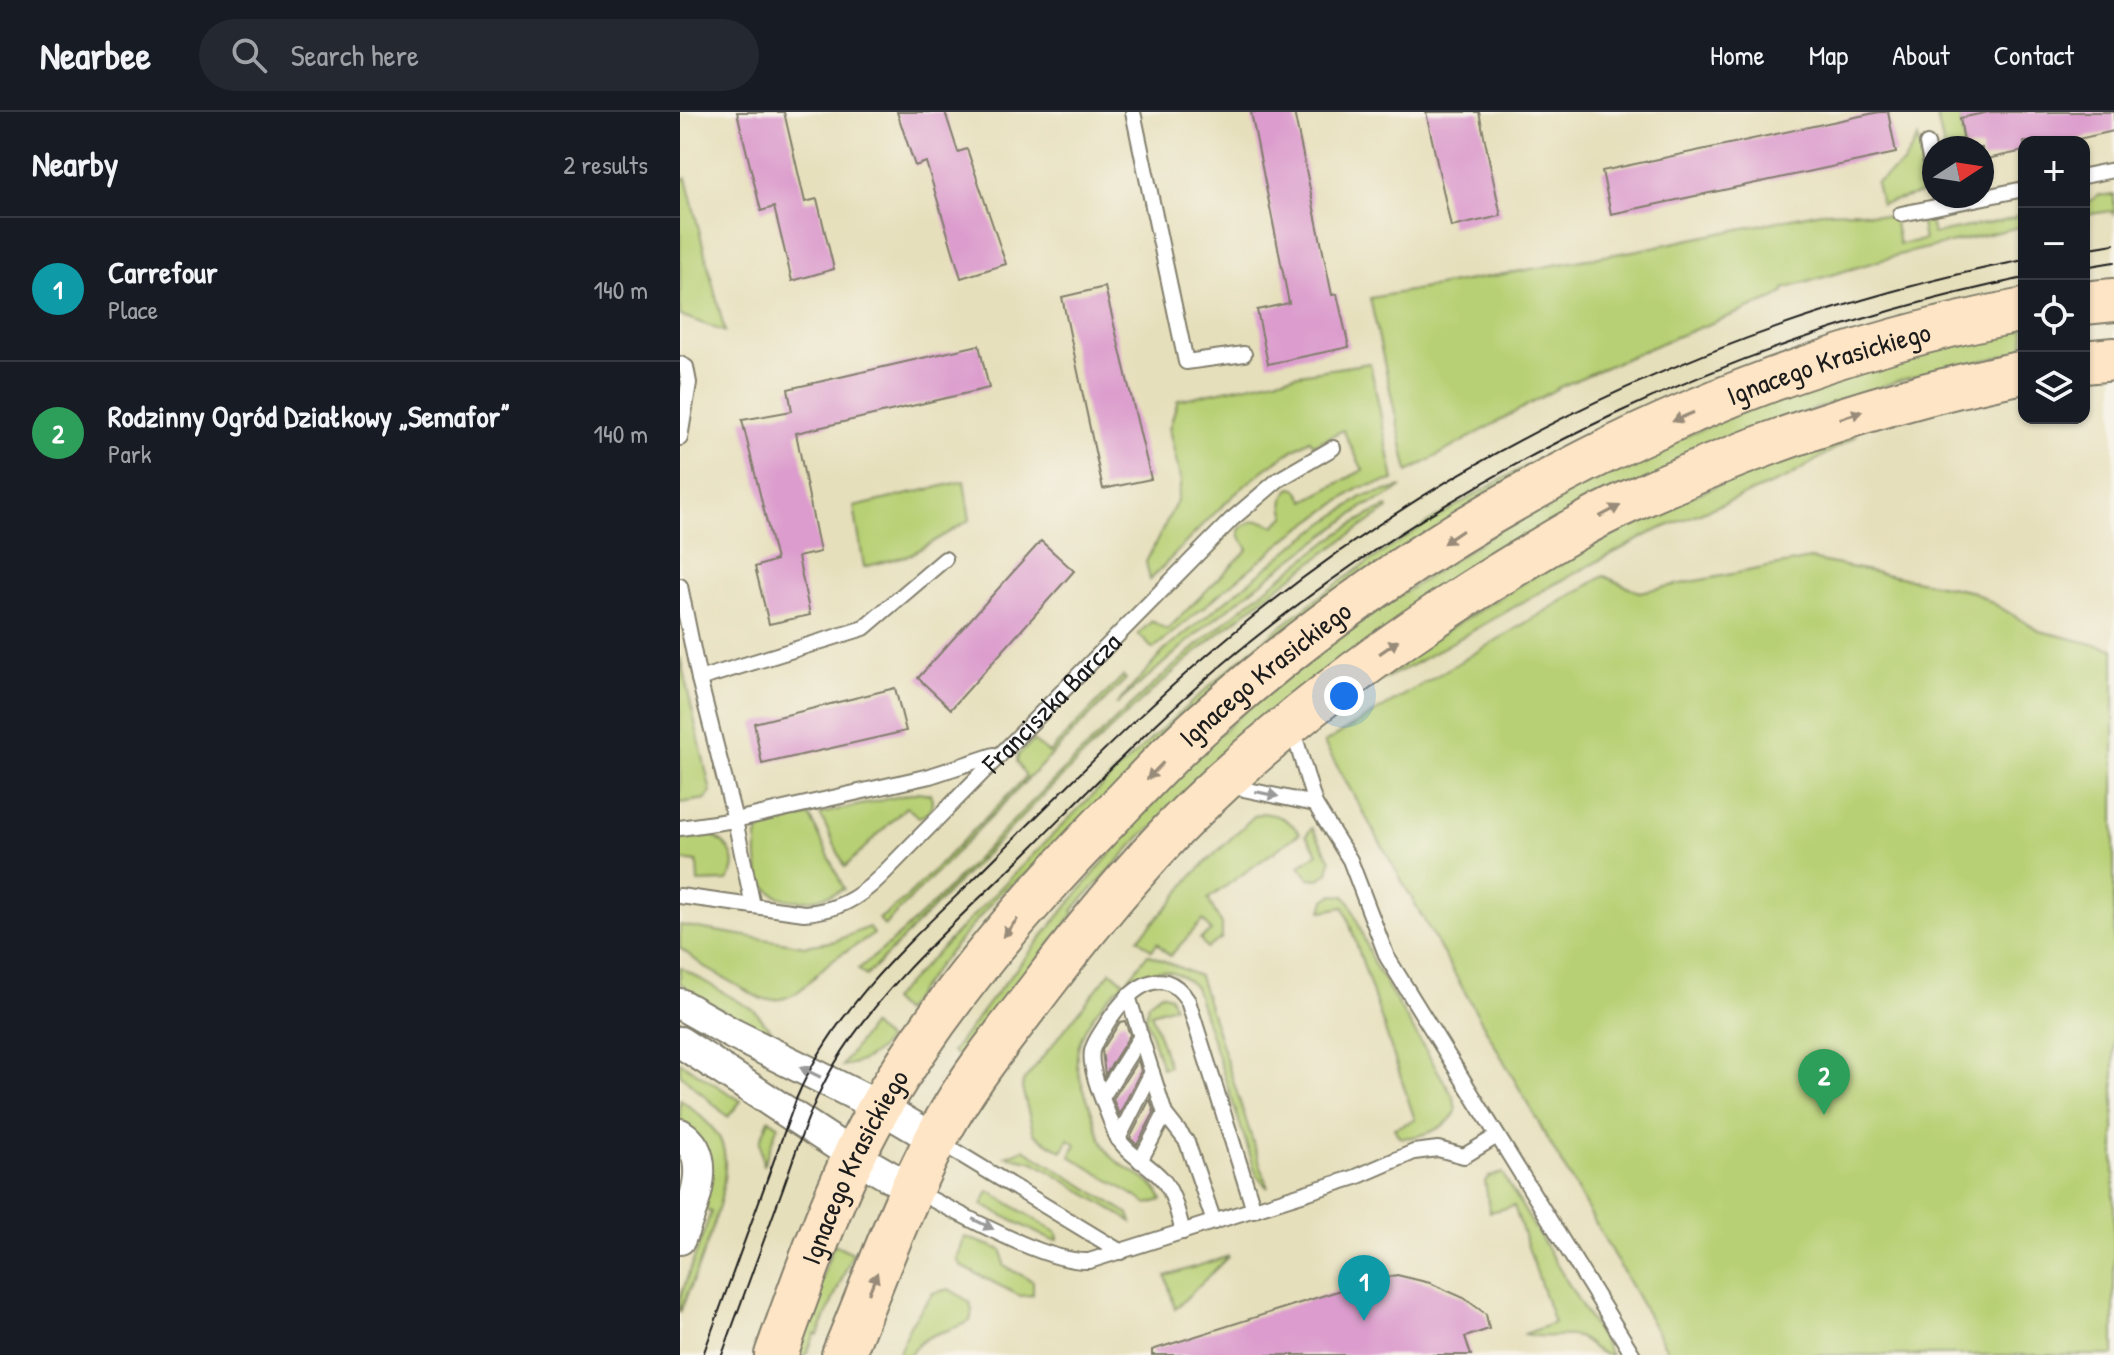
<!DOCTYPE html>
<html lang="en">
<head>
<meta charset="utf-8">
<style>
  :root { --surface:#171b24; --page:#242831; --text:#f1f3f6; --muted:#9ea1a6; --line:#363941; --accent:#7c3aed }
  body { margin:0; font-family:"Patrick Hand",sans-serif; background:var(--page); color:var(--text) }
  .controls { position:absolute; right:24px; top:24px; display:grid; overflow:hidden; border-radius:16px; box-shadow:0 2px 6px #0004 }
  .controls button { width:72px; height:72px; display:grid; place-items:center; padding:0; border:0; border-bottom:2px solid var(--line); background:var(--surface); color:var(--text); font:40px sans-serif }
  .compass { position:absolute; left:1242px; top:24px; width:72px; height:72px; border-radius:50%; background:var(--surface); box-shadow:0 2px 6px #0004; rotate:78deg }
  .you { position:absolute; left:664px; top:584px; width:28px; height:28px; margin:-20px; border:6px solid #fff; border-radius:50%; background:#1a73e8; box-shadow:0 0 0 12px #1a73e833 }
  .badge { display:grid; place-items:center; width:52px; height:52px; border-radius:50%; background:var(--accent); color:#fff; font-size:26px; font-weight:700 }
  .pin { position:absolute; translate:-50% -66px; filter:drop-shadow(0 2px 4px #0008) }
  .pin::after { content:''; position:absolute; top:42px; width:28px; height:24px; background:inherit; clip-path:polygon(0 0,100% 0,50% 100%) }
  .list { margin:0; padding:0; list-style:none }
  h2 { display:flex; justify-content:space-between; align-items:center; height:104px; margin:0; padding:0 32px; font-size:34px }
  h2 small { font-size:26px; font-weight:400; color:var(--muted) }
  .list li { display:grid; grid-template-columns:52px 1fr auto; gap:24px; align-items:center; box-sizing:border-box; height:144px; padding:0 32px; border-top:2px solid var(--line) }
  .list b { display:block; font-size:30px; white-space:nowrap }
  .list p { margin:0; font-size:26px; white-space:nowrap; color:var(--muted) }
  .list em { font-size:26px; font-style:normal; color:var(--muted) }
  .icon { flex:none; width:44px; height:44px; fill:none; stroke:currentColor; stroke-width:2; stroke-linecap:round; stroke-linejoin:round }
  .map { position:relative; flex:none; width:1434px; height:1243px; overflow:hidden }
  header { display:flex; align-items:center; gap:48px; box-sizing:border-box; height:112px; padding:0 40px; background:var(--surface); border-bottom:2px solid var(--line) }
  header strong { font-size:38px }
  nav { display:flex; gap:44px; margin-inline-start:auto; font-size:28px }
  .search { width:560px; height:72px; background:var(--page); display:flex; align-items:center; gap:20px; box-sizing:border-box; padding:0 28px; border-radius:44px; color:var(--muted); font-size:30px }
  main { display:flex }
  aside { flex:1; background:var(--surface) }
  .map>svg:first-child { display:block }
  .green { fill:#b8d075; stroke:#6a7648; stroke-width:2 }
  .building { fill:#dc9ccd }
  .lines { fill:none; stroke-linecap:round; stroke-linejoin:round }
  .lane-casing { stroke:#817e6c; stroke-width:18 }
  .street-casing { stroke:#817e6c; stroke-width:34 }
  .secondary-casing { stroke:#817e6c; stroke-width:46 }
  .lane { stroke:#fff; stroke-width:14 }
  .street { stroke:#fff; stroke-width:30 }
  .secondary { stroke:#fee5c5; stroke-width:42 }
  .tram { stroke:#1c1c1c; stroke-width:2 }
  .oneway { fill:#988b79 }
  .oneway2 { fill:#999 }
  .labels { text-anchor:middle; dominant-baseline:central; stroke-width:6; stroke-linejoin:round; paint-order:stroke }
  .street-label { font-size:28px; fill:#1c1c1c; stroke:#f7f3e8 }
</style>
</head>
<body>
<header>
<strong>Nearbee</strong>
<div class="search"><svg class="icon" aria-label="search" viewBox="0 0 24 24"><circle cx="10" cy="10" r="6"/><path d="M15 15l6 6"/></svg>Search here</div>
<nav><a>Home</a><a>Map</a><a>About</a><a>Contact</a></nav>
</header>
<main>
<aside>
<h2>Nearby<small>2 results</small></h2>
<ul class="list">
<li><span class="badge" style="background:#0f9aa8">1</span><div><b>Carrefour</b><p>Place</p></div><em>140 m</em></li>
<li><span class="badge" style="background:#2e9e5b">2</span><div><b>Rodzinny Ogród Działkowy „Semafor”</b><p>Park</p></div><em>140 m</em></li>
</ul>
</aside>
<div class="map">
<svg width="1434" height="1243" viewBox="0 0 1434 1243">
  <rect width="100%" height="100%" fill="#f7f3e8"/>
  <filter id="ink" filterUnits="userSpaceOnUse"><feTurbulence type="fractalNoise" baseFrequency=".0125" numOctaves="2"/><feDisplacementMap in="SourceGraphic" scale="16" xChannelSelector="R" yChannelSelector="G"/><feConvolveMatrix kernelMatrix="1 2 1 2 8 2 1 2 1" color-interpolation-filters="sRGB"/></filter>
  <filter id="wash" filterUnits="userSpaceOnUse"><feTurbulence type="fractalNoise" baseFrequency=".006" numOctaves="4" result="noise"/><feDisplacementMap in="SourceGraphic" scale="32" xChannelSelector="R" yChannelSelector="G"/><feGaussianBlur stdDeviation="1.8" result="paint"/><feColorMatrix in="noise" values="0 0 0 0 0 0 0 0 0 0 0 0 0 0 0 0 0 1.4 0 .05"/><feComposite in="paint" operator="in"/></filter>
  <g filter="url(#wash)">
    <rect width="100%" height="100%" fill="#e6dfbb"/>
    <path class="green" d="M1256,0h53l-29,7 5,29h-21z
      M1238,26l8,47 -2,8 -43,11 -5,-21 27,-19z
      M6,66l39,154 -45,-17v-135z
      M1418,83h16v20l-3,-4 -27,4v-14l8,-1z
      M1174,99l40,7 5,26 25,-4 -4,-21 9,-2 4,17 81,-16 6,-5h4v13l-122,28 -118,35v3l-8,6 -108,42 -108,47 -152,85 -38,-174 268,-48 183,-38z
      M1344,216v23l-124,29 -173,59 -584,395 -71,77 2,2 -111,146 -11,-7 38,-51 146,-179 65,-71 91,-84 264,-175 263,-113z
      M690,251l24,117 -35,8 -68,47 -138,114 -15,-15 14,-13 15,9 81,-81 -8,-12 -1,-7c12,-11 20,-12 35,-4l12,-10c-4,-9 -4,-21 5,-28l6,1 8,12 58,-31 -20,-40 -29,15 -4,-5c-64,35 -110,88 -160,140l-4,-18 30,-59 5,-21 -12,-53 9,-29 121,-26z
      M909,322l4,7 -594,453 -62,73 -34,45 -12,-12c109,-111 216,-226 334,-327 109,-95 234,-176 364,-239z
      M1177,323l-70,43 -132,53 -102,54 -146,83 -44,20 38,-29 195,-121 136,-59z
      M284,369l6,39 -60,35 -46,12 -10,-60z
      M722,375l-19,12 -18,7 -85,62 -73,57 -91,80 49,-55 132,-107 65,-46z
      M707,395l1,2c-65,44 -129,90 -189,141 -118,100 -224,217 -333,326l-8,-7c57,-42 104,-96 153,-146 83,-84 167,-166 260,-238 36,-27 74,-61 116,-78z
      M1130,447l164,33 66,39 74,18v706h-444l-346,-612 280,-167 35,16z
      M0,545l31,135 -5,7 -26,4z
      M443,564l3,3 -242,247 -5,-7 25,-19 122,-123 -9,-15 1,-7 15,-14 16,12z
      M239,680l11,2c5,10 0,20 -11,23l-13,-10 -61,60 -25,-53z
      M582,701c18,2 26,6 38,20l-92,66 14,26v13l-15,10 -7,-9 11,-8 -8,-11 -33,36 -13,-13 -5,7 -14,-11 35,-38 18,-24 63,-61z
      M130,704l34,73c-44,20 -91,18 -87,-43 0,-6 -1,-13 5,-17 10,-9 35,-10 48,-13z
      M632,716l19,32 -3,13 -9,6 -10,-1 -10,-12 19,-13 -12,-18z
      M31,723c19,10 31,27 16,46l-29,1 -1,-20 -17,-2v-20z
      M652,783l12,1 6,6 23,60 81,136 2,13c-7,17 -40,29 -57,26l-5,-9 21,-8 -71,-213 -22,4 3,-11z
      M0,813l125,21 30,-5 34,-14 5,7c-12,9 -26,15 -39,24 -27,20 -35,47 -74,41l-55,-31 -26,-20z
      M468,842l51,22 69,212 -11,-12 -62,-189c-21,-22 -40,-19 -66,-9z
      M0,855l75,44 17,20 -2,5 -66,-36 -24,-17z
      M431,859l14,12c-23,17 -51,52 -48,82 2,15 10,32 15,47 5,15 8,33 20,45 16,16 41,20 50,43l-14,4 -78,-48 6,-12 -7,-5 -7,12 -28,-17 -12,-46 1,-6z
      M481,881l9,3 4,10 -23,7 18,53 -7,2 -16,-50 2,-15z
      M191,913l16,15c-12,16 -25,23 -45,26z
      M0,950l61,39 -13,16 -48,-43z
      M0,987c14,12 31,24 40,40 20,42 -25,132 -40,174v-15l31,-86 -10,-4 -21,-84z
      M89,1007l9,6 -15,41 -3,-25z
      M344,1037l105,65 3,8 -98,-60 -28,-6z
      M822,1061l109,182c-16,0 -20,-13 -34,-18 -13,-4 -34,3 -52,-3l29,-11 -40,-117 -24,6 -5,-31 4,-4z
      M309,1079l68,42 1,7h-7l-69,-35z
      M285,1125l37,13 2,16 29,15v14l-13,1 -59,-30 -4,-7z
      M154,1132l19,9 -35,82 -3,-1 -9,21h-12z
      M549,1144l-54,53 -9,-33z
      M269,1177l21,13 2,10 -2,9c-22,13 -45,9 -60,34h-12l12,-30 23,-32z"/>
    <g id="blocks">
      <path class="building" d="M57,0h47l21,90 12,-3 17,70 -42,12 -18,-74 -13,4z
        M217,0h48l13,40 9,-3 39,115 -45,14 -35,-116 -11,4z
        M571,0h43l38,183 5,-1 12,53 -81,17 -11,-54 32,-7z
        M746,0h53l22,104 -50,11z
        M1199,0h9l8,41 -285,61 -9,-43z
        M1309,0h125v19l-49,11h-41v9l-42,9v-12h-17l-5,-30z
        M425,175l46,192 -48,10 -41,-192z
        M299,233l10,43 -193,45 24,119 -22,5 12,58 -41,9 -14,-57 21,-7 -34,-140 50,-9 -4,-22z
        M361,429l33,30 -123,138 -33,-31z
        M215,576l11,43 -144,33 -8,-41z
        M445,909l5,14 -25,40 -3,-25 18,-28z
        M458,948l3,11 -22,44 -6,-16z
        M470,987l4,14 -17,32 -7,-7z
        M717,1163l33,8 34,15 22,16 3,15 -24,8 6,18h-319v-5l217,-69z"/>
    </g>
  </g>
  <g filter="url(#ink)">
    <use href="#blocks" fill-opacity="0" stroke="#817e6c" stroke-width="2"/>
    <g class="lines">
      <defs>
        <g id="lane">
          <path d="M453,0l53,250 58,-8"/>
          <path d="M1247,32l7,34"/>
          <path d="M1404,64l30,-6"/>
          <path d="M1221,102l123,-25"/>
          <path d="M0,252l6,3 3,16 -9,55"/>
          <path d="M0,474l19,93 36,141 195,-44 64,-21"/>
          <path d="M19,567l165,-51 81,-69"/>
          <path d="M612,615l23,77 35,56 37,97 246,398"/>
          <path d="M549,674l86,18"/>
          <path d="M0,716l55,-8 18,86"/>
          <path id="s1" d="M0,784l124,17c32,-2 54,-14 76,-36l351,-357 47,-40 55,-32"/>
          <path d="M448,884l37,118 22,28 27,80"/>
          <path d="M423,984l38,-60"/>
          <path d="M438,1027l34,-67"/>
          <path d="M260,1030l181,110"/>
          <path d="M460,1049l25,-47"/>
          <path d="M233,1078c44,21 131,73 176,71l267,-84 58,-25 24,-3 26,7 33,-20"/>
          <path d="M503,1120c-5,-17 -9,-40 -21,-53 -15,-17 -35,-24 -46,-44 -7,-21 -28,-64 -24,-84 2,-10 10,-19 15,-28 19,-29 54,-65 81,-22l66,209"/>
        </g>
        <path id="street" d="M0,892l53,30 147,73 56,33
          M0,930l174,114 59,34
          M0,1022c37,23 11,76 0,105"/>
        <g id="secondary">
          <path d="M1404,191l30,-3"/>
          <path d="M1404,250l30,-3"/>
          <path id="s2" d="M96,1243c31,-86 60,-173 106,-252 61,-103 140,-196 223,-281 34,-35 66,-71 103,-103 229,-203 514,-352 816,-409"/>
          <path d="M163,1243c33,-79 65,-170 108,-243 26,-44 59,-84 90,-125 55,-72 114,-144 181,-205 86,-78 179,-147 278,-208 41,-25 82,-51 126,-71 128,-59 260,-104 398,-131"/>
        </g>
      </defs>
      <use href="#lane" class="lane-casing"/>
      <use href="#street" class="street-casing"/>
      <use href="#secondary" class="secondary-casing"/>
      <use href="#lane" class="lane"/>
      <use href="#street" class="street"/>
      <use href="#secondary" class="secondary"/>
      <path class="tram" d="M1404,137l30,-5
        M1404,155l30,-5
        M23,1243l94,-258c42,-99 129,-169 204,-245 85,-85 169,-170 264,-245 220,-174 484,-292 759,-347
        M42,1243c20,-56 41,-111 61,-167 15,-42 28,-85 51,-123 48,-81 130,-150 197,-217 71,-71 141,-144 220,-207 226,-181 489,-304 773,-363"/>
    </g>
    <defs><path id="oneway-solid" d="M-6-.8H1V-3.2L6.5 0L1 3.2V.8H-6Z" transform="scale(2)"/></defs>
    <g class="oneway">
      <use href="#oneway-solid" transform="translate(1171 303) rotate(-18)"/>
      <use href="#oneway-solid" transform="translate(1003 305) rotate(157)"/>
      <use href="#oneway-solid" transform="translate(930 399) rotate(-28)"/>
      <use href="#oneway-solid" transform="translate(773 425) rotate(146)"/>
      <use href="#oneway-solid" transform="translate(709 535) rotate(-35)"/>
      <use href="#oneway-solid" transform="translate(475 659) rotate(134)"/>
      <use href="#oneway-solid" transform="translate(330 816) rotate(130)"/>
      <use href="#oneway-solid" transform="translate(193 1171) rotate(-68)"/>
    </g>
    <g class="oneway2">
      <use href="#oneway-solid" transform="translate(587 682) rotate(12)"/>
      <use href="#oneway-solid" transform="translate(130 960) rotate(-154)"/>
      <use href="#oneway-solid" transform="translate(303 1112) rotate(26)"/>
    </g>
  </g>
  <g class="labels">
    <g class="street-label">
      <text stroke="none"><textPath href="#s2" startOffset="1500">Ignacego Krasickiego</textPath></text>
      <text stroke="none"><textPath href="#s2" startOffset="852">Ignacego Krasickiego</textPath></text>
      <text stroke="none"><textPath href="#s1" startOffset="456">Franciszka Barcza</textPath></text>
      <text stroke="none"><textPath href="#s2" startOffset="204">Ignacego Krasickiego</textPath></text>
    </g>
  </g>
</svg>
<div class="controls">
<button>+</button>
<button>−</button>
<button><svg class="icon" aria-label="locate" viewBox="0 0 24 24"><circle cx="12" cy="12" r="6"/><path d="M12 2v4M12 18v4M2 12h4M18 12h4"/></svg></button>
<button><svg class="icon" aria-label="layers" viewBox="0 0 24 24"><path d="M12 4l9 5-9 5-9-5zM3 14l9 5 9-5"/></svg></button>
</div>
<svg class="compass" viewBox="-18 -18 36 36"><path d="M0-13l5 13h-10z" fill="#e53935"/><path d="M0 13l5-13h-10z" fill="#9ea1a6"/></svg>
<div class="you"></div>
<div class="pin badge" style="left:684px;top:1209px;background:#0f9aa8">1</div>
<div class="pin badge" style="left:1144px;top:1003px;background:#2e9e5b">2</div>
</div>
</main>
</body>
</html>
